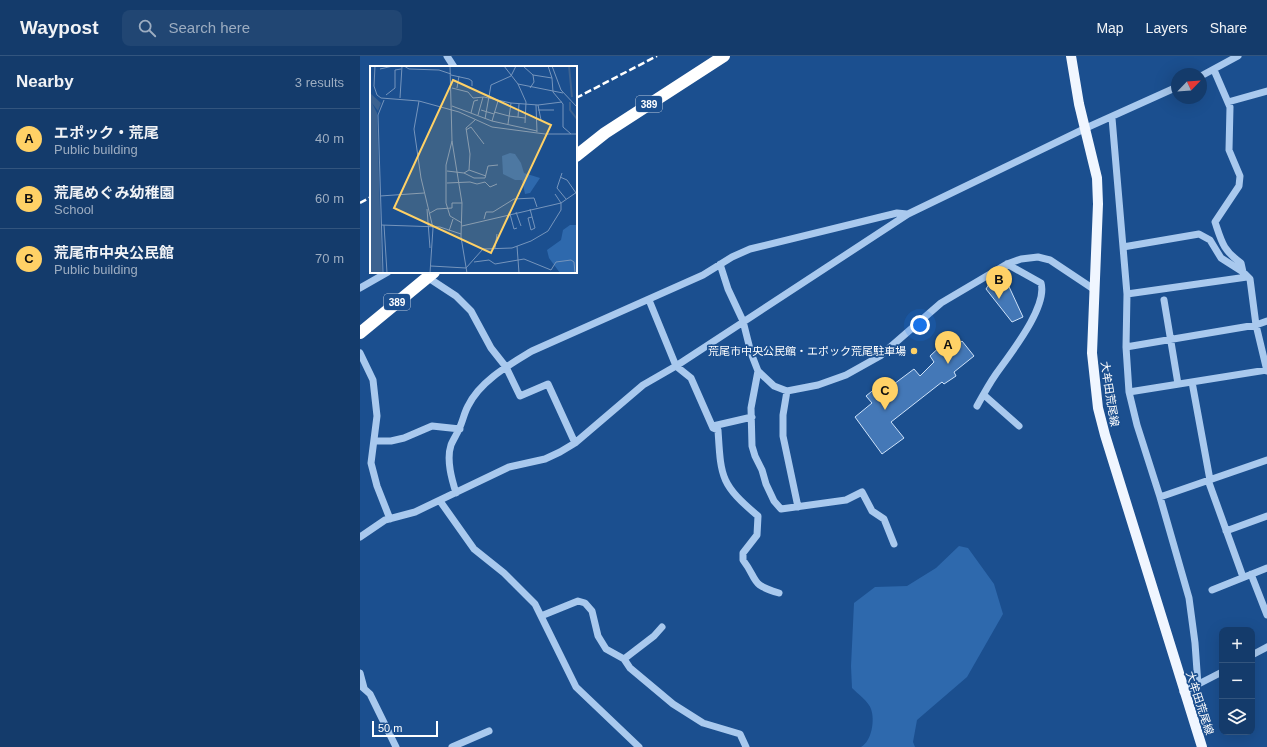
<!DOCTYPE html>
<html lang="en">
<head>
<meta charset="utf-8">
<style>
  :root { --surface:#143b6b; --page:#214673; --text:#f1f3f6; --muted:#9dadc1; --line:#33557e; --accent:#ffd166 }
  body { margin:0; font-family:Arial,"Noto Sans JP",sans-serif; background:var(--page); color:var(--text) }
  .controls { position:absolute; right:12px; bottom:12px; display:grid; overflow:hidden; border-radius:8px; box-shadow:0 4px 16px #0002 }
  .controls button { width:36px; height:36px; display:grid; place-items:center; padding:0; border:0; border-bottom:1px solid var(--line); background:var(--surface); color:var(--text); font:20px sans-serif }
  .compass { position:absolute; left:811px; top:12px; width:36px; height:36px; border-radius:50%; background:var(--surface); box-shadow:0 4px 16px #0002; rotate:65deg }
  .scale { position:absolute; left:12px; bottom:10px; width:66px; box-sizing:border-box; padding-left:4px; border:2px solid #fff; border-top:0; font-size:11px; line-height:14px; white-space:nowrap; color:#fff; -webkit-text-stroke:3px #1b4f8f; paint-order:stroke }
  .you { position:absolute; left:560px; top:269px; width:14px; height:14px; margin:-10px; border:3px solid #fff; border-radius:50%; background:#1a73e8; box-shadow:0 0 0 6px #1a73e833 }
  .badge { display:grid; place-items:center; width:26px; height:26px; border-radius:50%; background:var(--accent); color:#111; font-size:13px; font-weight:700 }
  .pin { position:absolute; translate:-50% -33px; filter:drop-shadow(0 1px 2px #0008) }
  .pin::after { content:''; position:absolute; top:21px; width:14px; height:12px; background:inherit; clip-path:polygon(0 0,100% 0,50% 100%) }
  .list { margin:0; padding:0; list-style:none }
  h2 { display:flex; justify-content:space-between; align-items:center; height:52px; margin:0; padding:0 16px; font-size:17px }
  h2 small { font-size:13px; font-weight:400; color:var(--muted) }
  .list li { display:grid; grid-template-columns:26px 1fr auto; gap:12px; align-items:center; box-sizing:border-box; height:60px; padding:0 16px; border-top:1px solid var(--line) }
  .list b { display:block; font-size:15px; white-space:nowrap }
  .list p { margin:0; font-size:13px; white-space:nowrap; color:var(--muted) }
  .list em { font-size:13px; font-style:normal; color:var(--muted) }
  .icon { flex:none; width:22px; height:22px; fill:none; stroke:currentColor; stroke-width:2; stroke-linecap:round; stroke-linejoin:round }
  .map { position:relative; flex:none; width:907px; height:691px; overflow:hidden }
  header { display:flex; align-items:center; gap:24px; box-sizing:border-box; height:56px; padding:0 20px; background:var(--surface); border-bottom:1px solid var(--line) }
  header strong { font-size:19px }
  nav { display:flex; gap:22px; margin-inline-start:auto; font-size:14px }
  .search { width:280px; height:36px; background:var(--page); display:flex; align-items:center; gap:10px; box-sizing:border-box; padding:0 14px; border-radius:8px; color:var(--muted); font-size:15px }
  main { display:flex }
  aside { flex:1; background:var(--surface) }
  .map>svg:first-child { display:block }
  .green { fill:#2e69ad }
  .building { fill:#4478b7; stroke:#cfe3fa }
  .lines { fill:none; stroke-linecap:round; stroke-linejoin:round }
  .minor { stroke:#a9c9ee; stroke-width:7 }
  .major { stroke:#f0f6ff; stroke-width:10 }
  .highway { stroke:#fff; stroke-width:12 }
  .rail { stroke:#fff; stroke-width:2.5; stroke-dasharray:7 3; stroke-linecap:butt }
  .poi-dot { fill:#ffd166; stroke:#1b4f8f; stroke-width:1.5 }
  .labels { text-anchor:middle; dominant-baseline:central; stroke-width:3.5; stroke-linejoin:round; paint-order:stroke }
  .shield { fill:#1b4f8f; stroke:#bbcadd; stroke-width:1 }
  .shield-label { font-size:10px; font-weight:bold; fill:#fff }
  .poi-label { font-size:11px; fill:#fff; stroke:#1b4f8f; text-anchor:end }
  .street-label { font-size:11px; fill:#fff; stroke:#1b4f8f }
  .inset-river { fill:none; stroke:#3c6290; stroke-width:2 }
  .inset-road { fill:none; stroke:#7695bc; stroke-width:1 }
  .view { fill:#ffd166; fill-opacity:0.15; stroke:#ffd166; stroke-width:2 }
  .inset-edge { fill:none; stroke:#fff; stroke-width:2 }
</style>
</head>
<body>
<header>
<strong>Waypost</strong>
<div class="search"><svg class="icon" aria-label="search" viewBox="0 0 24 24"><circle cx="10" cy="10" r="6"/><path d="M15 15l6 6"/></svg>Search here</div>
<nav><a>Map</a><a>Layers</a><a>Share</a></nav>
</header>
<main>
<aside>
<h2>Nearby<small>3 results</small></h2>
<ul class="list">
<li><span class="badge">A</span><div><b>エポック・荒尾</b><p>Public building</p></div><em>40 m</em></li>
<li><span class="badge">B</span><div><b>荒尾めぐみ幼稚園</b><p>School</p></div><em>60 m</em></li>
<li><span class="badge">C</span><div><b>荒尾市中央公民館</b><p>Public building</p></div><em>70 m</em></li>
</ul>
</aside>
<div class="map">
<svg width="907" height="691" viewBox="0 0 907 691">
  <rect width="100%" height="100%" fill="#1b4f8f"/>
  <path class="green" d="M599,490l9,2 26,36 9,30 -36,63 -50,43 -4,22 2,5h-54c11,-6 14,-27 10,-38 -2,-7 -14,-16 -19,-21l-1,-22 3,-63 21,-16 32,-1 29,-18z"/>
  <path class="building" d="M645,222l18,39 -11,5 -26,-33 3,-5z
    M602,285l12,15 -20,16 2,4 -12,8 -2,-2 -51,40 13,16 -22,16 -27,-37 17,-14 -6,-7 11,-9 5,6 32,-24 6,7 14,-14 -4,-6 15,-14 7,7z"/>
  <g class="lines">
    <path class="minor" d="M87,0l7,11
      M854,14l16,37 -1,43 11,26 -1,10 -24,36c7,21 8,28 26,41l2,9
      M841,20l37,-20
      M868,46l39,-11
      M752,62l15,176 -1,53 3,45 8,33 23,72 29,101 6,45 3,42
      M763,191l76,-13 11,6 11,18 22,14 7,7 6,46 11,46
      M360,208l8,25 15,32 8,32 7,18 16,15 13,5 31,-6 28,-10 34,-19 61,-53 66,-39 14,-5 17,-2 12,3 45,30
      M67,221l29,19 15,15 20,37 15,19 14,29 28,-12 27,59
      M0,232l28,-16
      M767,238l120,-17
      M289,244l27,66 15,12 22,50 5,2c3,47 2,54 40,86l-1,19 -14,18v7c16,21 6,24 36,33
      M804,244l14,84
      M766,291l130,-22 11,-4
      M0,297l13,27 4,36 -6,47 6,23 13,33
      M398,315l-7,37 1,38 3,10 7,14 4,14 8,17 7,8 65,-9 16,-8 10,19 12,8 10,25
      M832,326l18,98
      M427,335l-4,24v21l15,71
      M769,336l138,-22
      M624,339l35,31
      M617,350c6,-11 12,-22 19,-32 14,-20 52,-67 45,-91l-34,-19
      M353,370l39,-9
      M14,385h17l13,-3 28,-12 28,3
      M848,424l35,97
      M96,437c-4,-13 -10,-33 -5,-48 2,-5 6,-11 8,-16 4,-8 5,-16 9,-23 12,-25 41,-41 64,-55l171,-76 29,-18 18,-8 147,-36 10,1
      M800,441l107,-37
      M80,445l34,48 30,24 31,31 41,83 63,60
      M866,475l41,-15
      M0,481l25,-17 30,-8 94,-45 36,-8 15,-7 15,-9 68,-58 33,-19 232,-152 178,-86 91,-41
      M891,518l16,41
      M852,534l55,-22
      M181,560l37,-15 7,2 7,8 6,25 8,13 18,10 6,9 43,36 30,19 37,11 6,13
      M892,599l15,-8
      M264,603l30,-23 8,-9
      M0,617l4,15
      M0,629l10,9 26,53
      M823,636l39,-20
      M92,691l37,-16"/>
    <path class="major" d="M711,0l8,48 18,74 1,26 -6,149 6,55 7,27 97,312"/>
    <path class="highway" d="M216,100l29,-23 119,-77
      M0,277l74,-61"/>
    <path class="rail" d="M216,42l81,-42
      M0,147l11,-6"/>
  </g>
  <circle class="poi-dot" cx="554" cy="295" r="4"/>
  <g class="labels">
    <g class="shield">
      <rect x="276" y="40" width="26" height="16" rx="3"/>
      <rect x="24" y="238" width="26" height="16" rx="3"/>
    </g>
    <g class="shield-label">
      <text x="289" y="48">389</text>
      <text x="37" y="246">389</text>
    </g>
    <g class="poi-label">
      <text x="546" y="295">荒尾市中央公民館・エポック荒尾駐車場</text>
    </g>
    <g class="street-label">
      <text transform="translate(750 338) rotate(81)">大牟田荒尾線</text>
      <text transform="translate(840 647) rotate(72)">大牟田荒尾線</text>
    </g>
  </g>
  <g transform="translate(10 10)">
    <rect width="207" height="207" fill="#1b4f8f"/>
    <path d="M140,87l5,1 6,9 3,10 16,5 -10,15 -5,1 -3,-14h-7l-12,-6 -1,-18zM200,159h7v48h-17l-11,-15 -2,-8 14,-10 2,-10z" fill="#2e69ad"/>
    <path d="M0,27l11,10 -3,8 -6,-8 5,10 5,160h-12z" fill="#3c6290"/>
    <path class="inset-river" d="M199,0l3,31M200,36v8l7,9"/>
    <path class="inset-road" d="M5,0l-1,20 3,9 4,3 38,3 -5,28 7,49 12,50 -3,45M34,0l5,3 30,1 12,4M80,0l2,75 10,62 -1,34 6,36M134,0l14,18 8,18 -1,21M153,0l10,9 19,3 1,14 10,12v23l8,7M178,0l4,12M182,0l9,24 16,17M10,3l13,-3M81,9l18,4 3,2v5M148,18l45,9M82,22l16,4 5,6 11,-1 27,6 27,2 24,-3M87,22l2,-12M160,22l4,-6 -1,-7M16,29l9,-7v-18l6,-1M30,32l2,-32M49,35l40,11 33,15 53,7h32M166,39l1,27M168,39l3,15M82,40l40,15 45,10M111,44l13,4M168,44h16M124,46l15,4M101,47l3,-12 4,-1M108,49l5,-18M139,50l16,2M148,51l1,-13M115,53l6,-34 20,-9 5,-10M122,55l6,-20M138,58l3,-21M96,64l5,-3 13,17M82,75l-6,24v38l4,13 12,7M99,104l17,6M77,105l17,2 5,-3 1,-16 -4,-26 9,-8M94,107l10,5h11l3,-12 10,-1M192,107l-5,15 9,11M190,111l7,3 9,13M77,117l23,-1 7,2 8,-2 5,5 7,-3M10,130l44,-3M57,143l3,39M160,143l5,19 -4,2 -3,-12 4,-1M146,146l5,14M60,147l7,-4 15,-1v-5h10M140,148l4,15 3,-1M114,153l2,-7h7l21,-13 20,-1 3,9M11,159l59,2 21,7M14,159l3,48M92,160l99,-23 -6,-9M79,165l4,-12M147,180l2,27M125,182l2,-14M104,196l15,-2 6,4 29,-5 27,11 5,-8 15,-2 3,2 1,11M61,200l35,2 17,-19 29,-1 19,-7 17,-10 13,-21v-7l16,-11M13,207l-5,-158 6,-15"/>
    <path class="view" d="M83,14l98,45 -60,128 -97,-45z"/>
    <rect width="207" height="207" class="inset-edge"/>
  </g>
</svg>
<div class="controls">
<button>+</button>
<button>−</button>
<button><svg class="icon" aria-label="layers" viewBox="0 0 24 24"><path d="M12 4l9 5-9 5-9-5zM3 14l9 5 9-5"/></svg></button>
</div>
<svg class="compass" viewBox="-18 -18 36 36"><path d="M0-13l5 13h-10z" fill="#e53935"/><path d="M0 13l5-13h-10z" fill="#9dadc1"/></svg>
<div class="scale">50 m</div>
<div class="you"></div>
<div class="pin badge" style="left:588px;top:308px">A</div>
<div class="pin badge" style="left:639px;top:243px">B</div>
<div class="pin badge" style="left:525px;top:354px">C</div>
</div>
</main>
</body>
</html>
